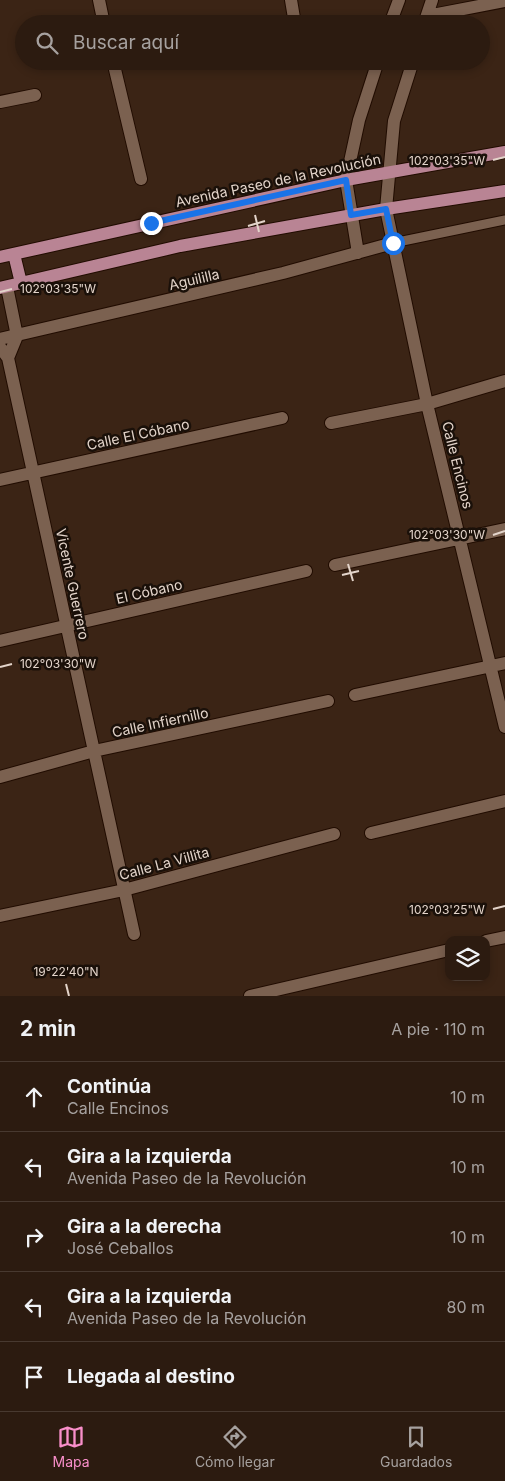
<!DOCTYPE html>
<html lang="es">
<head>
<meta charset="utf-8">
<style>
  :root { --surface:#2c1b10; --page:#38281e; --text:#f1f3f6; --muted:#a6a19f; --line:#483930; --accent:#f98fca }
  body { margin:0; font-family:Inter,sans-serif; background:var(--page); color:var(--text) }
  .controls { position:absolute; right:15px; bottom:15px; display:grid; overflow:hidden; border-radius:10px; box-shadow:0 2px 8px #0003 }
  .controls button { width:45px; height:45px; display:grid; place-items:center; padding:0; border:0; border-bottom:1px solid var(--line); background:var(--surface); color:var(--text); font:25px sans-serif }
  .stop { position:absolute; width:15px; height:15px; margin:-11px; border:4px solid #1a73e8; border-radius:50%; background:#fff }
  .stop.end { background:#1a73e8; border-color:#fff; box-shadow:0 1px 5px #0008 }
  .list { margin:0; padding:0; list-style:none }
  h2 { display:flex; justify-content:space-between; align-items:center; height:65px; margin:0; padding:0 20px; font-size:21px }
  h2 small { font-size:16px; font-weight:400; color:var(--muted) }
  .list li { display:grid; grid-template-columns:32px 1fr auto; gap:15px; align-items:center; box-sizing:border-box; height:70px; padding:0 20px; border-top:1px solid var(--line) }
  .list b { display:block; font-size:19px; white-space:nowrap }
  .list p { margin:0; font-size:16px; white-space:nowrap; color:var(--muted) }
  .list em { font-size:16px; font-style:normal; color:var(--muted) }
  .icon { flex:none; width:28px; height:28px; fill:none; stroke:currentColor; stroke-width:2; stroke-linecap:round; stroke-linejoin:round }
  .map { position:relative; flex:none; width:505px; height:996px; overflow:hidden }
  .search { position:absolute; background:var(--surface); box-shadow:0 2px 8px #0003; left:15px; right:15px; top:15px; height:55px; display:flex; align-items:center; gap:12px; box-sizing:border-box; padding:0 18px; border-radius:28px; color:var(--muted); font-size:19px }
  .sheet { height:415px; background:var(--surface) }
  nav { display:flex; justify-content:space-around; align-items:center; box-sizing:border-box; height:70px; border-top:1px solid var(--line); background:var(--surface); font-size:14px; color:var(--muted) }
  nav a { display:grid; justify-items:center; gap:2px }
  nav .on { color:var(--accent) }
  .map>svg:first-child { display:block }
  .lines { fill:none; stroke-linecap:round; stroke-linejoin:round }
  .lane-casing { stroke:#210c01; stroke-width:11 }
  .street-casing { stroke:#210c01; stroke-width:14 }
  .primary-casing { stroke:#210c01; stroke-width:14 }
  .lane { stroke:#7b6150; stroke-width:9 }
  .street { stroke:#7b6150; stroke-width:12 }
  .primary { stroke:#b98494; stroke-width:12 }
  .route { stroke:#1a73e8; stroke-width:6 }
  .ticks { fill:none; stroke:#e3d4ca; stroke-width:2 }
  .labels { text-anchor:middle; dominant-baseline:central; stroke-width:5; stroke-linejoin:round; paint-order:stroke }
  .street-label { font-size:14px; fill:#e3d4ca; stroke:#1a1009 }
  .ticks-label { font-size:12px; text-anchor:middle; fill:#e3d4ca; stroke:#1a1009; stroke-width:5; stroke-linejoin:round; paint-order:stroke }
</style>
</head>
<body>
<div class="map">
<svg width="505" height="996" viewBox="0 0 505 996">
  <rect width="100%" height="100%" fill="#3b2415"/>
  <g class="lines">
    <defs>
      <path id="lane" d="M393,243l112,-23"/>
      <path id="street" d="M99,0l5,24
        M291,0l4,24
        M427,16l78,-15
        M425,21l7,-21
        M390,24l9,-24
        M113,61l28,118
        M413,61l-19,60 -8,88 41,195 78,323
        M0,102l35,-7
        M358,253l-12,-73 13,-60 19,-59
        M7,287l10,49 -9,22
        M0,339l283,-66 110,-30
        M0,347l8,11 126,576
        M331,423l96,-19 78,-23
        M0,480l282,-62
        M335,565l170,-36
        M0,641l306,-70
        M355,695l150,-32
        M0,777l94,-26 234,-50
        M371,833l134,-32
        M0,916l124,-26 210,-56
        M486,941l19,-4
        M250,996l199,-46"/>
      <path id="primary" d="M14,254l7,29
        M0,257l346,-77 159,-28
        M0,288l180,-42 206,-37 119,-18"/>
    </defs>
    <use href="#lane" class="lane-casing"/>
    <use href="#street" class="street-casing"/>
    <use href="#primary" class="primary-casing"/>
    <use href="#lane" class="lane"/>
    <use href="#street" class="street"/>
    <use href="#primary" class="primary"/>
  </g>
  <g class="lines">
    <path class="route" d="M151,223l195,-43 5,35 35,-6 7,34"/>
  </g>
  <path class="ticks" d="M493,160l12,-3M255,215l4,17M248,226l17,-5M0,292l12,-3M493,535l12,-4M348,564l5,17M342,575l17,-4M0,667l12,-3M493,909l12,-3M66,984l3,12"/>
  <g class="labels">
    <g class="street-label">
      <text transform="translate(278 180) rotate(-12)">Avenida Paseo de la Revolución</text>
      <text transform="translate(194 279) rotate(-13)">Aguililla</text>
      <text transform="translate(138 434) rotate(-12)">Calle El Cóbano</text>
      <text transform="translate(458 465) rotate(76)">Calle Encinos</text>
      <text transform="translate(73 584) rotate(78)">Vicente Guerrero</text>
      <text transform="translate(149 591) rotate(-13)">El Cóbano</text>
      <text transform="translate(160 722) rotate(-12)">Calle Infiernillo</text>
      <text transform="translate(164 863) rotate(-15)">Calle La Villita</text>
    </g>
  </g>
  <g class="ticks-label">
    <text x="447" y="165">102°03'35"W</text>
    <text x="58" y="293">102°03'35"W</text>
    <text x="447" y="539">102°03'30"W</text>
    <text x="58" y="668">102°03'30"W</text>
    <text x="447" y="914">102°03'25"W</text>
    <text x="66" y="976">19°22'40"N</text>
  </g>
</svg>
<div class="controls">
<button><svg class="icon" aria-label="layers" viewBox="0 0 24 24"><path d="M12 4l9 5-9 5-9-5zM3 14l9 5 9-5"/></svg></button>
</div>
<div class="stop" style="left:393px;top:243px"></div>
<div class="stop end" style="left:151px;top:223px"></div>
<div class="search"><svg class="icon" aria-label="search" viewBox="0 0 24 24"><circle cx="10" cy="10" r="6"/><path d="M15 15l6 6"/></svg>Buscar aquí</div>
</div>
<section class="sheet">
<h2>2 min<small>A pie · 110 m</small></h2>
<ul class="list">
<li><svg class="icon" aria-label="ahead" viewBox="0 0 24 24"><path d="M12 20V5M6 11l6-6 6 6"/></svg><div><b>Continúa</b><p>Calle Encinos</p></div><em>10 m</em></li>
<li><svg class="icon" aria-label="left" viewBox="0 0 24 24"><path d="M17 20v-9H6M10 6l-5 5 5 5"/></svg><div><b>Gira a la izquierda</b><p>Avenida Paseo de la Revolución</p></div><em>10 m</em></li>
<li><svg class="icon" aria-label="right" viewBox="0 0 24 24"><path d="M7 20v-9h11M14 6l5 5-5 5"/></svg><div><b>Gira a la derecha</b><p>José Ceballos</p></div><em>10 m</em></li>
<li><svg class="icon" aria-label="left" viewBox="0 0 24 24"><path d="M17 20v-9H6M10 6l-5 5 5 5"/></svg><div><b>Gira a la izquierda</b><p>Avenida Paseo de la Revolución</p></div><em>80 m</em></li>
<li><svg class="icon" aria-label="arrive" viewBox="0 0 24 24"><path d="M6 21V4h12l-3 4 3 4H6"/></svg><div><b>Llegada al destino</b></div></li>
</ul>
</section>
<nav>
<a class="on"><svg class="icon" aria-label="map" viewBox="0 0 24 24"><path d="M3 6l6-2 6 2 6-2v14l-6 2-6-2-6 2zM9 4v14M15 6v14"/></svg>Mapa</a>
<a><svg class="icon" aria-label="directions" viewBox="0 0 24 24"><path d="M12 3l9 9-9 9-9-9zM9 14v-3h6M13 9l2 2-2 2"/></svg>Cómo llegar</a>
<a><svg class="icon" aria-label="saved" viewBox="0 0 24 24"><path d="M7 4h10v16l-5-4-5 4z"/></svg>Guardados</a>
</nav>
</body>
</html>
